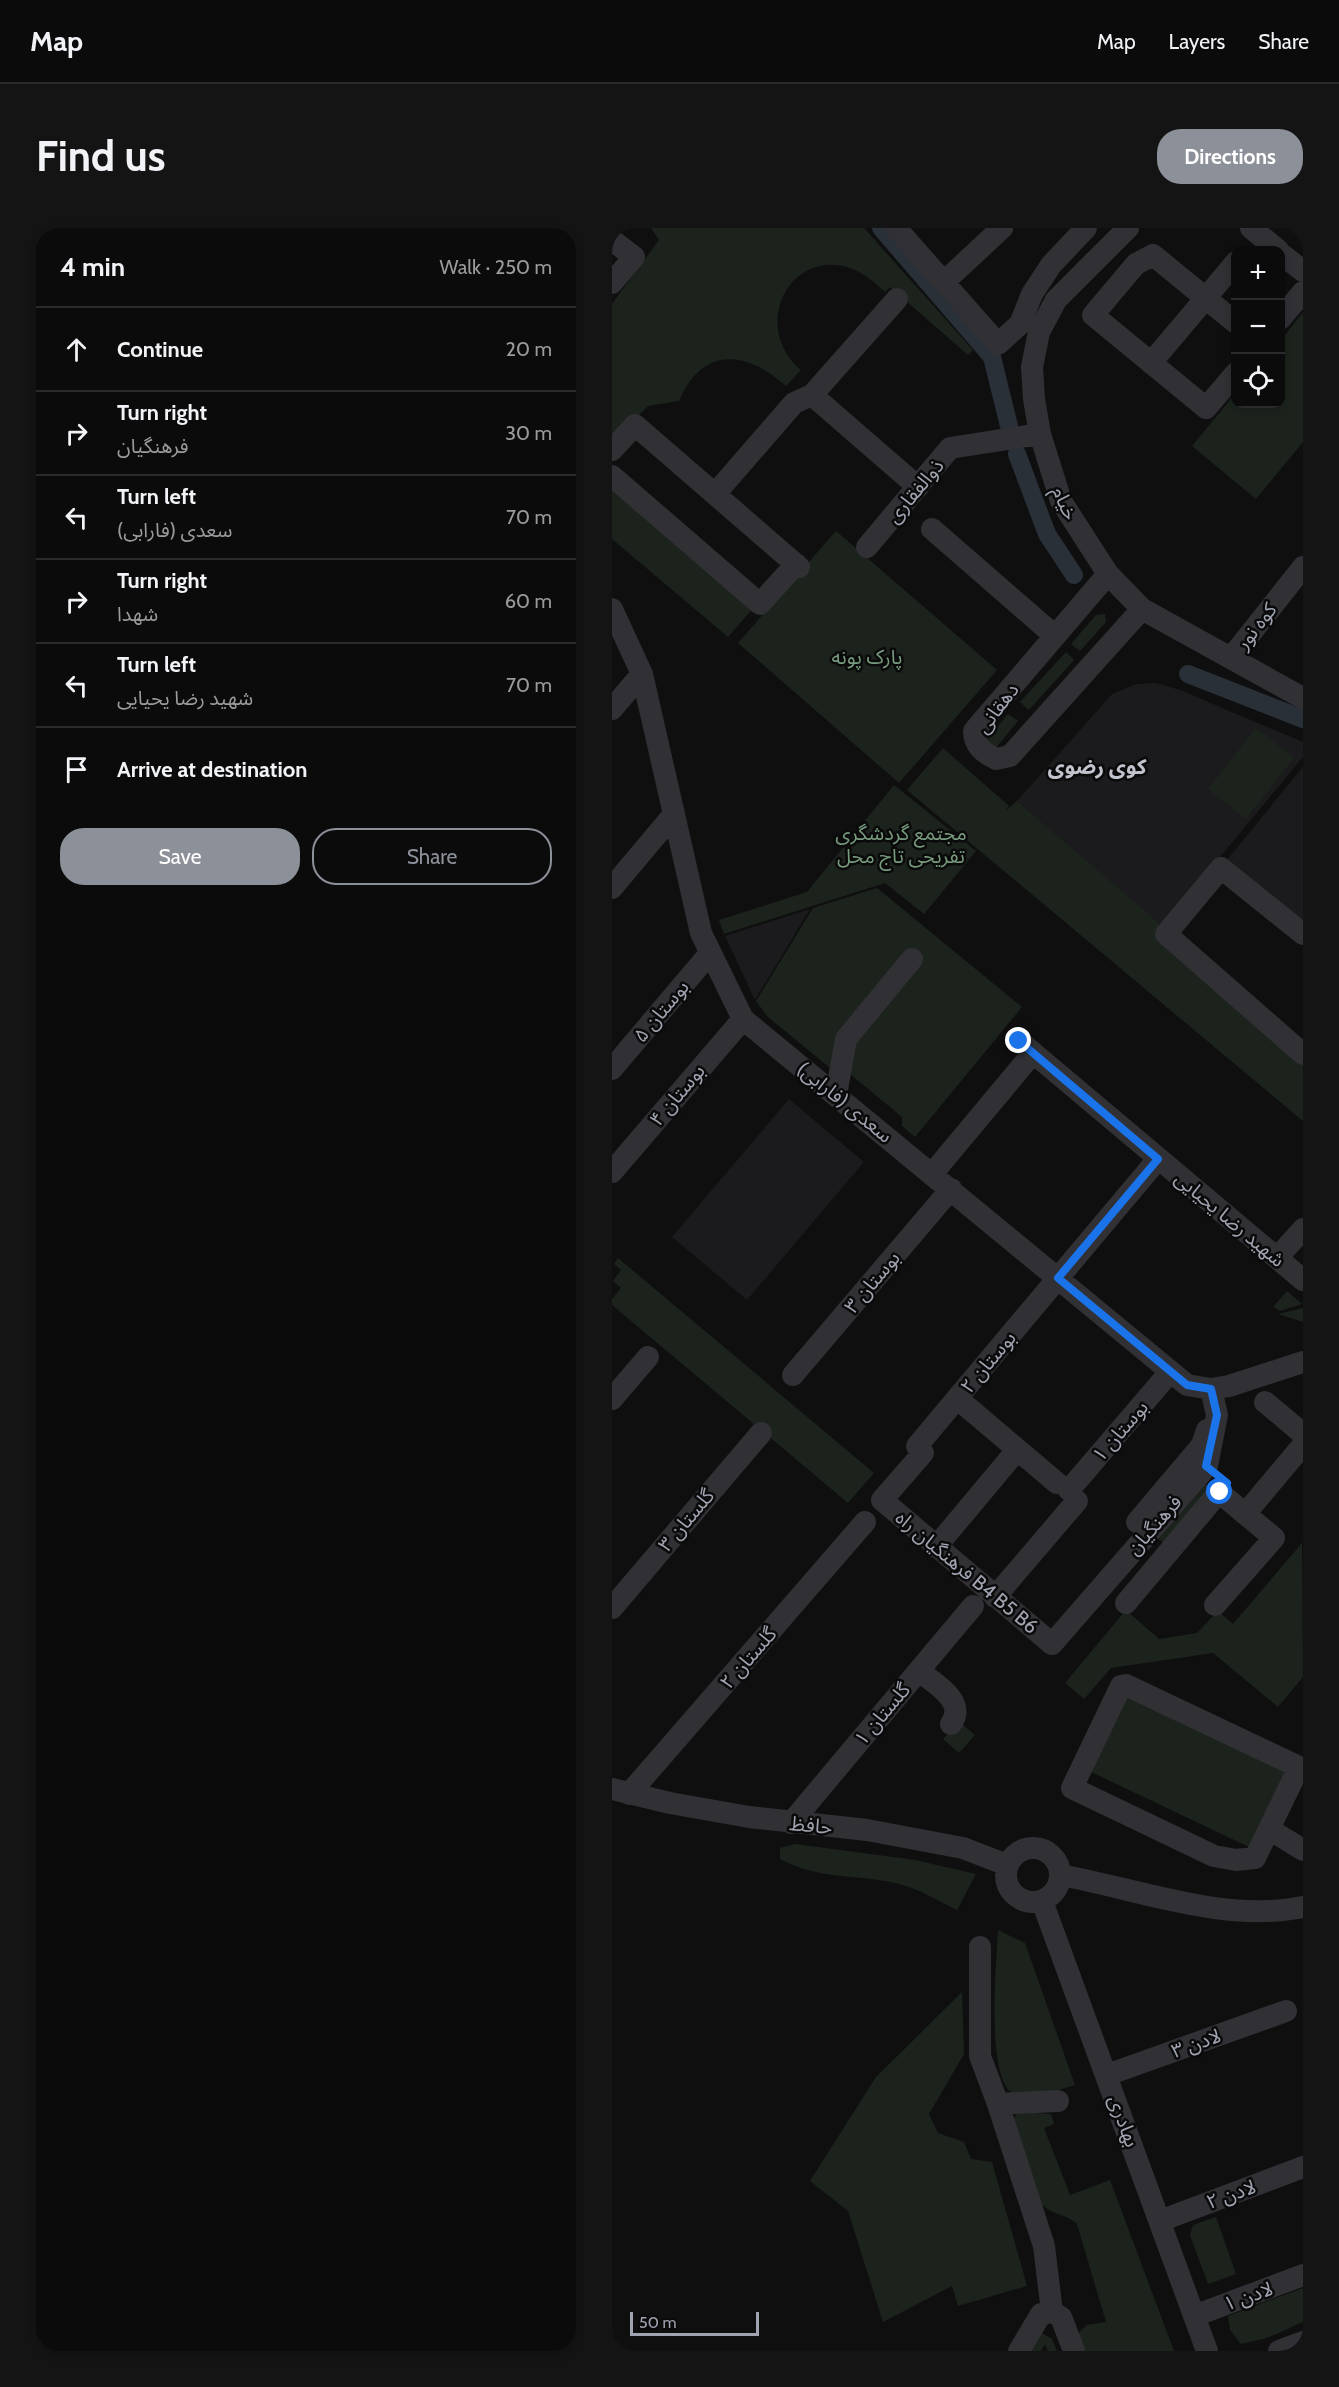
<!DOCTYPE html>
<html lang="en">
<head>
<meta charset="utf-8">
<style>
  :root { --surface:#0b0b0c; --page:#141415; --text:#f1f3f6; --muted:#9a9b9d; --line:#2b2b2d; --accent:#8c9099 }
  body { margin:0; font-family:Cabin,"Noto Sans Arabic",sans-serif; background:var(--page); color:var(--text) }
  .controls { position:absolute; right:18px; top:18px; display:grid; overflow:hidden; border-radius:12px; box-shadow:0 3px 9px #0003 }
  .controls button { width:54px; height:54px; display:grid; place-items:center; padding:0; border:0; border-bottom:2px solid var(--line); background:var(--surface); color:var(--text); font:30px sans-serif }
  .scale { position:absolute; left:18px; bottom:15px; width:129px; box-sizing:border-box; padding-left:6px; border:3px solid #a0a4b1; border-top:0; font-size:16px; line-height:21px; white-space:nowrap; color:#a0a4b1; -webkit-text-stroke:4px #0a0a0b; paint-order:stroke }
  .stop { position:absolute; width:18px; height:18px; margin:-14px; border:4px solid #1a73e8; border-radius:50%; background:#fff }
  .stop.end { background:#1a73e8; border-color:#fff; box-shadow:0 2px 6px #0008 }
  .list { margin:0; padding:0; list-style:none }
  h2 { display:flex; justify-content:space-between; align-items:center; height:78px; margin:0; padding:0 24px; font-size:26px }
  h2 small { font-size:20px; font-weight:400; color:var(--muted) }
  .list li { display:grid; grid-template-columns:39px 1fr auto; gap:18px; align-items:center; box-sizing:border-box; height:84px; padding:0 24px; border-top:2px solid var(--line) }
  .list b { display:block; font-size:22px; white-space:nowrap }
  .list p { margin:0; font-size:20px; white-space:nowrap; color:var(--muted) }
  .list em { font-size:20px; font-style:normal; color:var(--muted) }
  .actions { display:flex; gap:12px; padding:18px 24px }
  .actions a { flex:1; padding:14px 0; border:2px solid var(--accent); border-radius:24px; text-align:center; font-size:21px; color:var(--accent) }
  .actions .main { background:var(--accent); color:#fff }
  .icon { flex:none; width:33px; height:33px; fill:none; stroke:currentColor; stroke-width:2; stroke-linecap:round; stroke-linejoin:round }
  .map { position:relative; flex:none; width:691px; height:2123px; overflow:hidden; border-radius:24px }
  header { display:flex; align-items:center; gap:36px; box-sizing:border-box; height:84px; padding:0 30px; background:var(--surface); border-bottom:2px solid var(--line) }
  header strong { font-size:28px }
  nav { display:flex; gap:33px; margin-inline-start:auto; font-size:21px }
  .intro { display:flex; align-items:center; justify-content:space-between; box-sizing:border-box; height:144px; padding:0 36px }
  h1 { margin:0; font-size:42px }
  .button { padding:15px 27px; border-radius:24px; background:var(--accent); color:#fff; font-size:21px; font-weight:700 }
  main { display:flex; gap:36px; padding:0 36px }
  aside { flex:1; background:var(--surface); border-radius:24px; box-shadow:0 3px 9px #0003 }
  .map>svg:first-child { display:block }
  .built { fill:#1b1b1d }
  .green { fill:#1c231d }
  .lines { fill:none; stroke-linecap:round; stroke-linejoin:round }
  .canal { stroke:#293038; stroke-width:18 }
  .minor { stroke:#303035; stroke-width:22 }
  .route { stroke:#1a73e8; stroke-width:8 }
  .labels { text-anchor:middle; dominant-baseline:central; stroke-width:5; stroke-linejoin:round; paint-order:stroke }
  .street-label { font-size:20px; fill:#a0a4b1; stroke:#0a0a0b }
  .park-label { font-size:20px; fill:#789b7e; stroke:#0a0a0b }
  .neighbourhood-label { font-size:21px; font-weight:bold; fill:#c1c3cd; stroke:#0a0a0b }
</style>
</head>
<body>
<header>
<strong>Map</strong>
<nav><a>Map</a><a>Layers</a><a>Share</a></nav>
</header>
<div class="intro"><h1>Find us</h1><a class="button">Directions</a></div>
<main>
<aside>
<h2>4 min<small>Walk · 250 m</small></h2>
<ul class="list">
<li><svg class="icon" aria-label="ahead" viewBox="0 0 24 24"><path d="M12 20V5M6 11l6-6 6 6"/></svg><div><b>Continue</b></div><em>20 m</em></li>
<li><svg class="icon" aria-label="right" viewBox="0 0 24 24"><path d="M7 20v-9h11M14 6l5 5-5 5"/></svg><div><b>Turn right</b><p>فرهنگیان</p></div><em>30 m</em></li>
<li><svg class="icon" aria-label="left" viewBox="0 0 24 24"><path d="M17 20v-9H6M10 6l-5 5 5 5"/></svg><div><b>Turn left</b><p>سعدی (فارابی)</p></div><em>70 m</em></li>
<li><svg class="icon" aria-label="right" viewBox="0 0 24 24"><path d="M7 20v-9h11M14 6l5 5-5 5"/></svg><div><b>Turn right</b><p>شهدا</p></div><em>60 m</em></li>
<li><svg class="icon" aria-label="left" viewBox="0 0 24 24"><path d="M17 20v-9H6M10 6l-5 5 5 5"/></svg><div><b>Turn left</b><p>شهید رضا یحیایی</p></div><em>70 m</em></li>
<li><svg class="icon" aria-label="arrive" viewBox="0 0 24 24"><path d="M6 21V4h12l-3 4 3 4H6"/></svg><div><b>Arrive at destination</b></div></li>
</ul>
<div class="actions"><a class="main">Save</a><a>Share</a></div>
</aside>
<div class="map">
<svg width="691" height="2123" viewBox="0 0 691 2123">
  <rect width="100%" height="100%" fill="#0f0f10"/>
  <path class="built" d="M544,455l24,7 123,52v15l-141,170 -145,-126 95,-107 24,-10z
    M691,539v156l-77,-62z
    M198,681l-55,91 -30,-64z
    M177,871l75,63 -117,138 -75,-63z"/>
  <path class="green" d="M39,0h213l109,122 -5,5 -78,-68 -5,5c-11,-10 -21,-19 -35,-24 -61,-20 -100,59 -49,102l-15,16c-39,-35 -83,-41 -107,15l-31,5 -36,36v-138l47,-64z
    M691,84v130l-47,57 -64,-53 43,-52 1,10h44l1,-64z
    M0,255l142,124 -26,30 -116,-98z
    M224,303l161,139 -98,113 -161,-140z
    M493,386l1,8 -26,29 -9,-7 25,-29z
    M454,424l8,8 -45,50 -9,-8z
    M396,486l10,7 -23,28 -9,-8z
    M644,500l38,30 -48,61 -38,-30z
    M331,520l66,58 -4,5 12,-10 128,110 158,144v66l-396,-331z
    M282,557l82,66 -52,63 -39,-31 -161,51 -5,-14 88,-28z
    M265,660l145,119 -107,130 -13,-11v-9l-58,-48 -9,3 -67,-55 -12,-16 57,-93z
    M6,1030l256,215 -26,30 -236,-198v-6l9,-11 -8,-7 8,-11 -7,-6z
    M675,1063l15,13 -22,7 -7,-4z
    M691,1080v14l-25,-8z
    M592,1254l8,7 -47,55 -9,-7z
    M690,1315l1,134 -25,30 -65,-54 -102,15 -27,31 -19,-16 61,-73 33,29 38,-6 21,-22 15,13z
    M515,1463l160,76 -38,80 -160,-76z
    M347,1493l16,14 -16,18 -16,-14z
    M183,1616l120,16 61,14 -19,36c-17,-8 -34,-19 -51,-24 -41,-13 -84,-4 -126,-27v-11z
    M386,1702l27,13 50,142c-16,4 -42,16 -59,10 -32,-10 -19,-136 -18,-165z
    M350,1764l2,62 -35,60 9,19 26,9 7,17 21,3 35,124 -69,20 -6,-20 -69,36 -35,-111 -38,-30 66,-104z
    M407,1884l32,2 3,10 -10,4 26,67 40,-15 64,171h-91l-5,-18 9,-8 19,-3 -29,-98c-12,-11 -28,-9 -38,-23l-26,-82z
    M604,1989l20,57 -28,10 -18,-49 3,-10z
    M691,2060v34l-36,16 -26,6 -11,-14 -2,-14z
    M430,2105l10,6 5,12h-9l-3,-7 -4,7h-9z"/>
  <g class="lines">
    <path class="canal" d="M269,0l111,129 17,69
      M405,226l30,80 27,41
      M576,446l115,45"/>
    <path class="minor" d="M284,0l102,116 22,-20 12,-30 19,-29 35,-37
      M516,0l-72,72 -17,32 -7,35 2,32 6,35 21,67 47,73 34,35 161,89
      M639,0l27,22
      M0,12l22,17 -22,26
      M668,25l23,18
      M332,54l58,-54
      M668,91l23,-27
      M624,95l-83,-68 -17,9 -43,51 113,93 30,-35
      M539,135l85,-101
      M200,167l106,92
      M0,222l23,-25 164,142
      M0,248l148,128 36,-40
      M103,266l79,-91 18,-8 85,-96
      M320,301l123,107
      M255,319l83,-99 90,-14
      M496,346l-134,157c0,15 10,22 22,28l14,-3 132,-147
      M0,381l30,65 59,259 42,86 444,366 24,4 18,-3 74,-24
      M619,430l72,-91
      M0,481l30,-35
      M0,660l62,-74
      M691,706l-82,-66 -55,66 137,120
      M407,813l284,239
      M0,841l98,-116
      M224,867l10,-56 66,-80
      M0,944l131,-153
      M320,946l101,-121
      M665,1030l26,-29
      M181,1147l158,-186
      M0,1171l36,-42
      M653,1174l38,32
      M353,1177l92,78
      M305,1218l241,-287
      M311,1225l-41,47 170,144 155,-178 10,-51 -6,-26
      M457,1262l101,-118
      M633,1286l58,-69
      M525,1294l65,-77 5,-15
      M324,1319l81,-97
      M383,1369l82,-96
      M514,1375l93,-111 55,46 -59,67
      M0,1380l149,-175
      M307,1443c16,13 48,30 32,53
      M514,1457l173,82 -44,91 -19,2 -22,-4 -142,-68 49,-102z
      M0,1561l58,14 79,14 118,13 96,18 44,17
      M17,1566l236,-272
      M179,1595l182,-217
      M657,1601l34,21
      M394 1647a27 27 0 1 1 54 0a27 27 0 1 1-54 0Z
      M448,1647c79,14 163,48 243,32
      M430,1673l165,450
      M368,1719v109l18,48 46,142 8,66
      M495,1847l179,-64
      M386,1876l60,-3
      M548,1993l143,-54
      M582,2088l109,-41
      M407,2123l22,-37 11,-2 9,5 13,34
      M667,2123l24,-9"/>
  </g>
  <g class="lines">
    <path class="route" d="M407,813l139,118 -100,119 129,107 24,4 6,26 -11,51 21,17 -7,9"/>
  </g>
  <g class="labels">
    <g class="street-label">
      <text transform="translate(303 263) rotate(-50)">ذوالفقاری</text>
      <text transform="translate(453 275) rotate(65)">خیام</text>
      <text transform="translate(644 398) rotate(-52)">کوه نور</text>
      <text transform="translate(385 480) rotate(-53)">دهقانی</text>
      <text transform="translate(49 783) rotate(-50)">بوستان ۵</text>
      <text transform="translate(65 867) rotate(-50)">بوستان ۴</text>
      <text transform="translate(233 874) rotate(39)">سعدی (فارابی)</text>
      <text transform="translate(618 991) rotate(40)">شهید رضا یحیایی</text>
      <text transform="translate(260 1054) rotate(-50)">بوستان ۳</text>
      <text transform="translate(376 1134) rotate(-50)">بوستان ۲</text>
      <text transform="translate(508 1203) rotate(-49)">بوستان ۱</text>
      <text transform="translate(74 1292) rotate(-50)">گلستان ۳</text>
      <text transform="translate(542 1297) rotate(-49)">فرهنگیان</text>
      <text transform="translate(355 1344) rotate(40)">فرهنگیان راه B4 B5 B6</text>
      <text transform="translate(136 1430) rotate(-49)">گلستان ۲</text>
      <text transform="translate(270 1486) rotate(-50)">گلستان ۱</text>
      <text transform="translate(199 1597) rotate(6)">حافظ</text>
      <text transform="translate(584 1815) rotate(-20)">لادن ۳</text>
      <text transform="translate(512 1893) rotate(70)">بهادری</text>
      <text transform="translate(619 1966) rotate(-20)">لادن ۲</text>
      <text transform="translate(636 2068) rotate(-20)">لادن ۱</text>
    </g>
    <g class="park-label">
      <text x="255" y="429">پارک پونه</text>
      <text x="289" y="605">مجتمع گردشگری<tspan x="289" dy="23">تفریحی تاج محل</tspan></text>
    </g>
    <g class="neighbourhood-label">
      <text x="485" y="538">کوی رضوی</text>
    </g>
  </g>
</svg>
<div class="controls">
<button>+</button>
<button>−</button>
<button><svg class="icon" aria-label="locate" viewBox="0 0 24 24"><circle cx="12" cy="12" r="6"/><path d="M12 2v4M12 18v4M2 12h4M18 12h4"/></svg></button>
</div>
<div class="scale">50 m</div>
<div class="stop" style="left:608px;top:1264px"></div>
<div class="stop end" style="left:407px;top:813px"></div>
</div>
</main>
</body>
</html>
